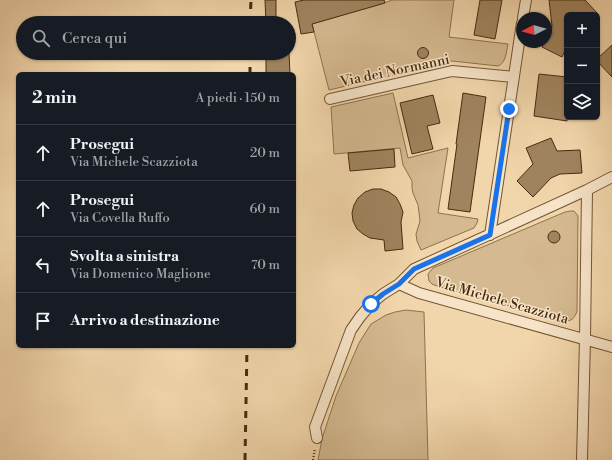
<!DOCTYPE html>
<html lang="it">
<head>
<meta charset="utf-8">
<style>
  :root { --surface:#171b24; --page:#20242c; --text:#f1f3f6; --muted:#9ea1a6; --line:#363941 }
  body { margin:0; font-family:"Libre Bodoni",serif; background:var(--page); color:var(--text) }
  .controls { position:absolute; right:12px; top:12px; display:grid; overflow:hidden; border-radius:6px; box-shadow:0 1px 3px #0004 }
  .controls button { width:36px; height:36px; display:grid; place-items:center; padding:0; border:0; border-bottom:1px solid var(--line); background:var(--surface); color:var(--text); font:20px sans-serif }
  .compass { position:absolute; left:516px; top:12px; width:36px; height:36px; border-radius:50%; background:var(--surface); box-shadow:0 1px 3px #0004; rotate:264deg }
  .stop { position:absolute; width:12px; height:12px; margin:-9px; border:3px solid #1a73e8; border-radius:50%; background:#fff }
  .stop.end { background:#1a73e8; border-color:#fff; box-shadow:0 1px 4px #0008 }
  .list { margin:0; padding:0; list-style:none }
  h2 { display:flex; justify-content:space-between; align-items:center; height:52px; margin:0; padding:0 16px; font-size:17px }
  h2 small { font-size:13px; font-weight:400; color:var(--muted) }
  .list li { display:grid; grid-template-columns:26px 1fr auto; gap:12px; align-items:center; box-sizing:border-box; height:56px; padding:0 16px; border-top:1px solid var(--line) }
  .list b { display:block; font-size:15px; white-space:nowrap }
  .list p { margin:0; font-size:13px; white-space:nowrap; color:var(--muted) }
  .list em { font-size:13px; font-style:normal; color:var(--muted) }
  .icon { flex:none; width:22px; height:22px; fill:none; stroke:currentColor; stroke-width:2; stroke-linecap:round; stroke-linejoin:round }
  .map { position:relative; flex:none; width:612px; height:460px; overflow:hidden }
  .search { position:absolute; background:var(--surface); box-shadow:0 1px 3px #0004; left:16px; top:16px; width:280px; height:44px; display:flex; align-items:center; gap:10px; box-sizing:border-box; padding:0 14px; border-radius:22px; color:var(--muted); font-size:15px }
  .panel { position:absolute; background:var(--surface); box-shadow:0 1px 3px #0004; left:16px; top:72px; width:280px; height:276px; border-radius:6px }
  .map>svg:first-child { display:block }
  .green { fill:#d5b990; stroke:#8e724e }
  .building { fill:#a0845f; stroke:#472b0d }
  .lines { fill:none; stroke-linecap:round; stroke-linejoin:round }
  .street-casing { stroke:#725634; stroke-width:12 }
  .path { stroke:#472b0d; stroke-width:2.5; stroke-dasharray:1 2; stroke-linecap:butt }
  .street { stroke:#f7e4c8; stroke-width:10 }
  .rail { stroke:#472b0d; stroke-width:3; stroke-dasharray:7 7; stroke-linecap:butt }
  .route { stroke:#1a73e8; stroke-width:5 }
  .labels { text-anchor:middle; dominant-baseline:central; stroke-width:3; stroke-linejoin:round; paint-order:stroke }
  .street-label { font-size:14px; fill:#472b0d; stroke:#f7e4c8 }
</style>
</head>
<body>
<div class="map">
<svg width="612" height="460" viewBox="0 0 612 460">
  <rect width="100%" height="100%" fill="#f2d6ab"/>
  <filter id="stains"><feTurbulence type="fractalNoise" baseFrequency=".005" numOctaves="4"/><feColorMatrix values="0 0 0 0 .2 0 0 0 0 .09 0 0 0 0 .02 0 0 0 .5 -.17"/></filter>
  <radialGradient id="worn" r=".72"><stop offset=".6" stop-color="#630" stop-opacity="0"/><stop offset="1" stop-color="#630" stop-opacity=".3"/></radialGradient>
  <path class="green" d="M393,0h61l-5,37 59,7c-2,9 -2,19 -10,22l-46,-5 -123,29 -17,-66z
    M393,93l15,65 40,-10 -10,65 40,6 -1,4 -3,5 -53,22 -4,-9 -1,-7 4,-13 -2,-16 -5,-12 -1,-5v-7l-9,-16 -3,-17 -66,6 -3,-47z
    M571,211h3l4,5 -1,95c-2,7 -6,11 -14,10l-126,-35 -5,-2 -3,-3 -1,-7 5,-6 132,-56z
    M406,310l18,2 4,148h-110l4,-21 14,-43 23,-53 12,-19 15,-9 9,-3z"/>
  <path class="building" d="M265,0h11v23h-10z
    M304,0h80l1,3 -73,21 2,8 -13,2 -6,-32z
    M480,0h22l-7,39 -21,-4z
    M549,0h36l14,15h-32v31l-5,11 -20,-10 2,-5h2v-4l6,-12z
    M612,45v32l-15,-16v-2z
    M417.5 53a5.5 5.5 0 1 1 11 0a5.5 5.5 0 1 1-11 0Z
    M266,53h23l1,21h-24z
    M539,74l28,3v44l-33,-5z
    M463,93l23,4 -16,115 -22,-3 9,-65h-1z
    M433,95l7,28 -13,3 6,23 -21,5 -12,-51z
    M551,138l6,13 23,-1 2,23 -22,1 -9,4 -18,19 -16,-16 16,-17 -7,-16z
    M394,149l1,18 -45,4 -2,-18z
    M373,189h8l8,3 7,5 4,7 3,8 -2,10 2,27 -18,2 -1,-11 -14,-2 -7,-4 -6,-5 -4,-8 -1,-8 2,-8 4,-7 7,-6z
    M548 237a6 6 0 1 1 12 0a6 6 0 1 1-12 0Z"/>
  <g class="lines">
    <defs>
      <path id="street" d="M523,18l3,-18
        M330,99l122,-28 62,6
        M490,235l32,-212
        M399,284l20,9 193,54
        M317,438l-2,-11 36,-97 9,-13 11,-13 12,-10 16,-10 15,-15 173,-79 25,-13
        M582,460l3,-121 2,-149"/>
    </defs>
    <use href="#street" class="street-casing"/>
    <path class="path" d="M313,460l2,-11"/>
    <use href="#street" class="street"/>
    <path class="rail" d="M250,23l1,-23
      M250,74v-21
      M245,460l2,-114"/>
  </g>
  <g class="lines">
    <path class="route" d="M371,304l12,-10 16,-10 15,-15 76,-34 19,-126"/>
  </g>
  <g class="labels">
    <g class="street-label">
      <text transform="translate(395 71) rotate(-12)">Via dei Normanni</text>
      <text transform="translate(502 301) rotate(16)">Via Michele Scazziota</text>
    </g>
  </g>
  <rect width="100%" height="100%" filter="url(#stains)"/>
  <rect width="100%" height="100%" fill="url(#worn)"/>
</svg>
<div class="controls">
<button>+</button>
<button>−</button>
<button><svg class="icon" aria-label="layers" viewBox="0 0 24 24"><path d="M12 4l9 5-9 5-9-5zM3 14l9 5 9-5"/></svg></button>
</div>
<svg class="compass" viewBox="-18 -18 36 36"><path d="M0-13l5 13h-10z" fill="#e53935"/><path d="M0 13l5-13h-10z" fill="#9ea1a6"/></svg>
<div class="stop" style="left:371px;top:304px"></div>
<div class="stop end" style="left:509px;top:109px"></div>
<div class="search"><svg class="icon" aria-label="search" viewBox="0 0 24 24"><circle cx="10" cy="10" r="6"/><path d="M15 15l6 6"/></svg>Cerca qui</div>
<section class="panel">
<h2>2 min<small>A piedi · 150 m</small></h2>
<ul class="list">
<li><svg class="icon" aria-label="ahead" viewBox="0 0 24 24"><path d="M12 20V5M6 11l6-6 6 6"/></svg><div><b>Prosegui</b><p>Via Michele Scazziota</p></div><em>20 m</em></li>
<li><svg class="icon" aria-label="ahead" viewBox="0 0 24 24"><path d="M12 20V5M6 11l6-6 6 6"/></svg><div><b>Prosegui</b><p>Via Covella Ruffo</p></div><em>60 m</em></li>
<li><svg class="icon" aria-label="left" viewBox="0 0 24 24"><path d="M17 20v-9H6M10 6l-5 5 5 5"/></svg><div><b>Svolta a sinistra</b><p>Via Domenico Maglione</p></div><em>70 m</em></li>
<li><svg class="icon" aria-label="arrive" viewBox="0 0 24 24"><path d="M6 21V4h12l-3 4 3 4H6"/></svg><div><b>Arrivo a destinazione</b></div></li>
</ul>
</section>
</div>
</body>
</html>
